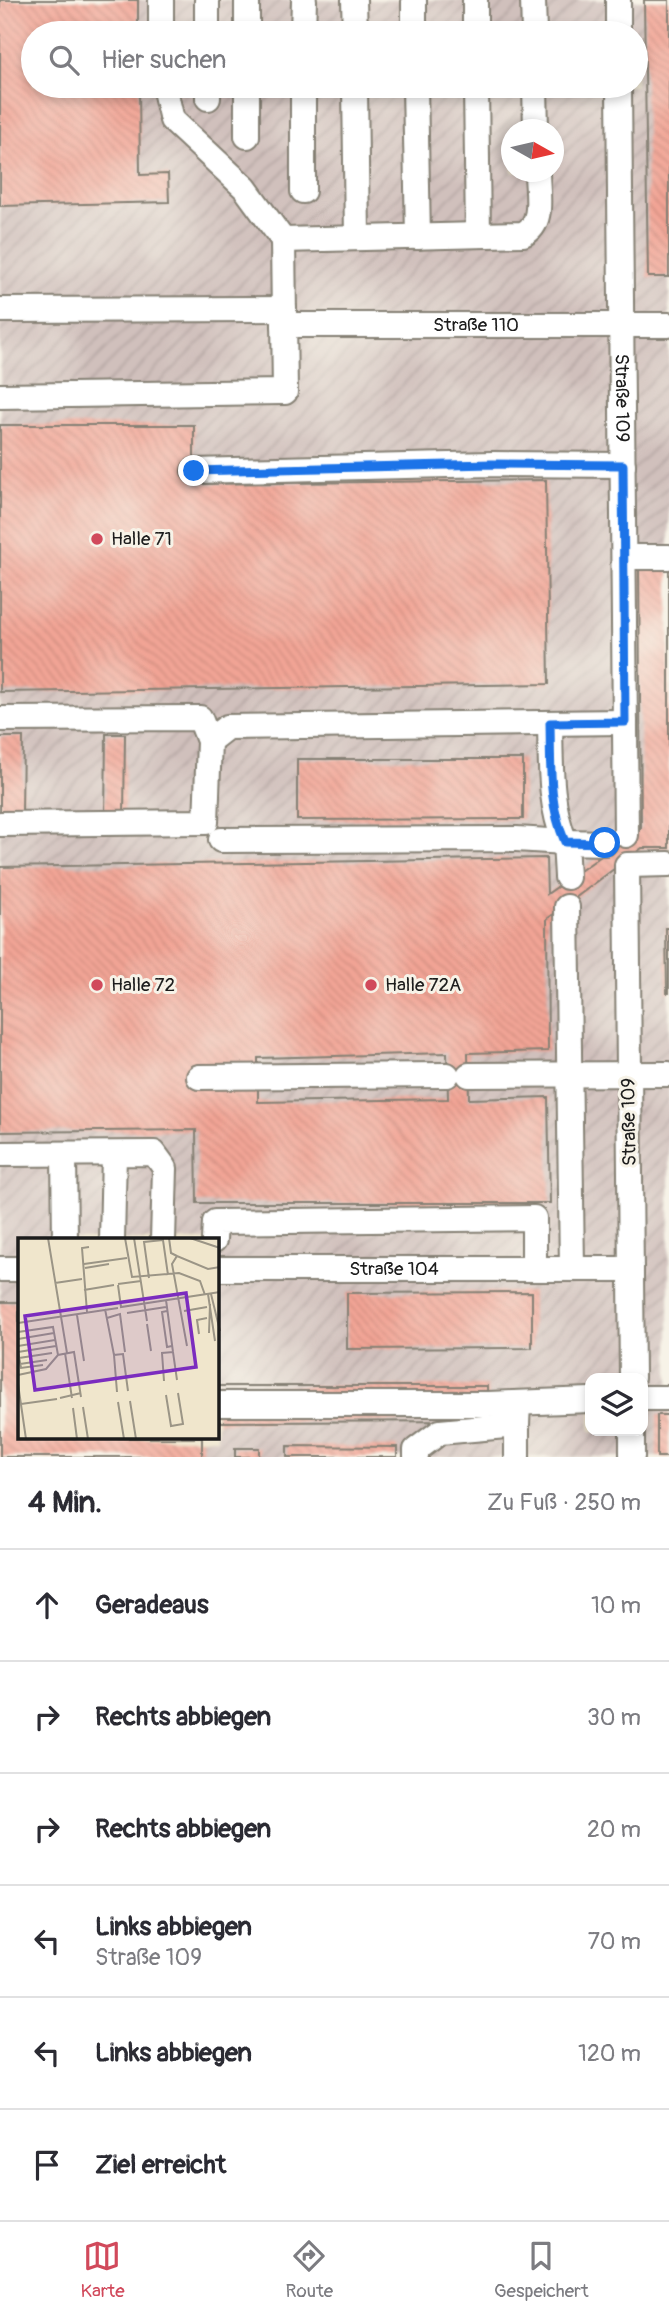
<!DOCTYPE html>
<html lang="de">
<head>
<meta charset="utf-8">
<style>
  :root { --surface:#fff; --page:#f7f7f7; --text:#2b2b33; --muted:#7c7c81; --line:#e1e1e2; --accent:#d1495b }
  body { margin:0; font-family:Pangolin,sans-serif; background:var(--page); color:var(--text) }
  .controls { position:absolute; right:21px; bottom:21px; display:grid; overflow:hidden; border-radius:14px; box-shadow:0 4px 10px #0003 }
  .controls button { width:63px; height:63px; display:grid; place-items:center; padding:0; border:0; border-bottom:2px solid var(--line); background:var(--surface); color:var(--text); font:35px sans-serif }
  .compass { position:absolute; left:501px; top:119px; width:63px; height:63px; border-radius:50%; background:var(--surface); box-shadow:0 4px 10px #0003; rotate:98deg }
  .stop { position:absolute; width:21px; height:21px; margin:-16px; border:5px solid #1a73e8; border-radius:50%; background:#fff }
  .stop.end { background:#1a73e8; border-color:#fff; box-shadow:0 2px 7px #0008 }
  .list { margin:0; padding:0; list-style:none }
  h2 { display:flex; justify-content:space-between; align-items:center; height:91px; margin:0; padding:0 28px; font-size:30px }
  h2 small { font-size:23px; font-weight:400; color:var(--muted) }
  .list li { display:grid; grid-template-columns:46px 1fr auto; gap:21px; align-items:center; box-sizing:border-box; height:112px; padding:0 28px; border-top:2px solid var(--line) }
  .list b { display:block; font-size:26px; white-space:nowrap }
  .list p { margin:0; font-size:23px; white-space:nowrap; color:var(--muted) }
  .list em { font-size:23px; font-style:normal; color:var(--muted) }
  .icon { flex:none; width:38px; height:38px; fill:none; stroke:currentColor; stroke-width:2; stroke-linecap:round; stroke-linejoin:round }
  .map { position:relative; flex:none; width:669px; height:1457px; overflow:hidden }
  .search { position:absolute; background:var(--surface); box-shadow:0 4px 10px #0003; left:21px; right:21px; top:21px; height:77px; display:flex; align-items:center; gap:18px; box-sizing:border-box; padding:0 24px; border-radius:38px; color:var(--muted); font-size:26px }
  .sheet { height:763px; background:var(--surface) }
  nav { display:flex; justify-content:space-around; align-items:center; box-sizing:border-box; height:98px; border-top:2px solid var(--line); background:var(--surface); font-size:19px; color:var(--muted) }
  nav a { display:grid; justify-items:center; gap:4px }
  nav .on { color:var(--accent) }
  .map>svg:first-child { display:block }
  .industrial { fill:url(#industrial-furrows); fill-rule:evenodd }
  .building { fill:url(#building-back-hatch); fill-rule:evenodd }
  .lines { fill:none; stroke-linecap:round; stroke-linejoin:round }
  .minor-casing { stroke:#868174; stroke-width:28 }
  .minor { stroke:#fff; stroke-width:24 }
  .route { stroke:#1a73e8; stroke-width:9 }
  .poi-dot { fill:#d1495b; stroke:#f7f3e8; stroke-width:2.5 }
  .labels { text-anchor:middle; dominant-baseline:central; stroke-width:6; stroke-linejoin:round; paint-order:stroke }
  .street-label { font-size:19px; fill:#1c1c1c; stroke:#f7f3e8 }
  .poi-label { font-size:19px; fill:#1c1c1c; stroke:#f7f3e8; text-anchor:start }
  .inset-road { fill:none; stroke:#9b9586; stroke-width:2 }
  .view { fill:#7b2cbf; fill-opacity:0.15; stroke:#7b2cbf; stroke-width:3.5 }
  .inset-edge { fill:none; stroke:#1c1c1c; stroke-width:3.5 }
</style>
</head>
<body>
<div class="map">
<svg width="669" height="1457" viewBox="0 0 669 1457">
  <defs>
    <pattern id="industrial-furrows" width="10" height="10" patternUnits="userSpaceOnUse" patternTransform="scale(1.75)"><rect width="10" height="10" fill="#d0c0bc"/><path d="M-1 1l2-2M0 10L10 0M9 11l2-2" fill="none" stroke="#b2a4a1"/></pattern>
    <pattern id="building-back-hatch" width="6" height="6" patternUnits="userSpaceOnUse" patternTransform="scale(1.75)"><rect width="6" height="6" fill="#f2a495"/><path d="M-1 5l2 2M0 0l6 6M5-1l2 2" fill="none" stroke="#cf8d80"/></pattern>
  </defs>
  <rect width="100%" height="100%" fill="#f7f3e8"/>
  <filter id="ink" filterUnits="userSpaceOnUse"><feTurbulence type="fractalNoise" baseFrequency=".0143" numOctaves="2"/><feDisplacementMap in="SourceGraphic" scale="14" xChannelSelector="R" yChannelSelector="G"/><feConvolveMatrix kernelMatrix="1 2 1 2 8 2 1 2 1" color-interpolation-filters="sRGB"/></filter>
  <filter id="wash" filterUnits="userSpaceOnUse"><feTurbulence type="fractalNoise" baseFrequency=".00686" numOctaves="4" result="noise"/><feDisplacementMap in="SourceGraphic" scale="28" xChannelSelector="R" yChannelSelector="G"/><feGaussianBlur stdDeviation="1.57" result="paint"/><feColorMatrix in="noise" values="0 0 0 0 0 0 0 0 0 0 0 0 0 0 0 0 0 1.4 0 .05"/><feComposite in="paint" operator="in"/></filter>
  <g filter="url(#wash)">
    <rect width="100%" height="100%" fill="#f0e6cc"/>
    <path class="industrial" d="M0,0h669v1457h-669zM33,33h603v53h-603zM512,130h42v42h-42zM19,1240h198v198h-198zM590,1378h53v53h-53z"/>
    <g id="blocks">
      <path class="building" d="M0,0h138v33h-105v53h106l1,89 28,-1 1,28 -169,4z
        M644,0h25v277h-21z
        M0,425h194v59l352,-4 3,204 -549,8z
        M639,563h30v285h-27l-95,71 1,132 -80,2 1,46 79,-2 2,106h-353l-1,-73 -196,2v-265l546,-9 1,36 94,-66zM447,1053l1,46 -190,3v-44z
        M106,734h19l-1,83h-19z
        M0,737h23l-1,77 -22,-1z
        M297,759h226v60l-226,1z
        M666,928h3v65h-2z
        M532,1292v56l-185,1v-56z
        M0,1302h19v136h183v19h-202z
        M217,1386h270l1,35 -271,1z
        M657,1415h12v42h-12z
        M287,1446l110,1v10h-110z
        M235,1448h24v9h-24z"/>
    </g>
  </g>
  <g filter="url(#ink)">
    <use href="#blocks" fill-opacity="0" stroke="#868174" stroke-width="2"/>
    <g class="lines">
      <defs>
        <g id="minor">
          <path d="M161,0v33"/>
          <path d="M207,0v33"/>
          <path d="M247,0v33"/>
          <path d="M354,0l1,33"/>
          <path d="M414,0v33"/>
          <path d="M475,0v33"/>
          <path d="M533,0l1,33"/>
          <path d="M618,0v33"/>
          <path d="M303,33l1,-33"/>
          <path d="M208,86v12"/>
          <path d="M247,86v50"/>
          <path d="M355,86l2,152"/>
          <path d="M415,86l3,151"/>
          <path d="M476,86l2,149"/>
          <path d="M535,86l1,44"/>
          <path id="s1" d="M619,86l7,749"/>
          <path d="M303,191v-105"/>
          <path d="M283,240l240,-6c22,-10 14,-41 14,-62"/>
          <path d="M0,310l284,-1"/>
          <path id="s2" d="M284,325h385"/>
          <path d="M0,396l285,-4 -2,-152 -38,-52 -73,-68 -8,-34"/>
          <path d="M194,471l298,-7 131,1"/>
          <path d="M624,557h45"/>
          <path d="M0,719l200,-1 9,23 -3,81 -206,2"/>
          <path d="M209,741l18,-14 398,-5"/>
          <path d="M221,840l295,-1 49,3c-16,-39 -14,-78 -15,-119"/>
          <path d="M567,877l-2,-35 40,1"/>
          <path d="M567,907l5,361"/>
          <path d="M469,1075l200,-1"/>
          <path d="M199,1077l248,-2"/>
          <path d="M0,1154l154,-1 11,15 -2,72"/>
          <path d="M64,1154l1,86"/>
          <path d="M112,1240l2,-86"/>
          <path d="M214,1240l1,-18 319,-4v51"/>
          <path d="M0,1269h19"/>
          <path id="s3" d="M217,1269h414"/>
          <path d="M632,1378l-5,-513 42,-1"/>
          <path d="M643,1398h26"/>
          <path d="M217,1404h271l102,-4"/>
          <path d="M517,1425v32"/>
          <path d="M632,1431v26"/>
          <path d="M416,1457v-7l24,-18 77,-7 1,-22"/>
        </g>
      </defs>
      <use href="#minor" class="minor-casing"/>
      <use href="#minor" class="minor"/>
    </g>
  </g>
  <g class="lines" filter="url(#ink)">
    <path class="route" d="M194,471l298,-7 131,1 2,257 -75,1c1,42 -2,79 15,119l40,1"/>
  </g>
  <g class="poi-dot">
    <circle cx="97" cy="539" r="7"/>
    <circle cx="97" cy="985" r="7"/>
    <circle cx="371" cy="985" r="7"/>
  </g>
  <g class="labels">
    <g class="street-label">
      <text stroke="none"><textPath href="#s2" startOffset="192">Straße 110</textPath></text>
      <text stroke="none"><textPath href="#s1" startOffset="312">Straße 109</textPath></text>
      <text transform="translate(629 1122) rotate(-91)">Straße 109</text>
      <text stroke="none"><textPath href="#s3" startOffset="177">Straße 104</textPath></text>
    </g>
    <g class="poi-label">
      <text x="111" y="539">Halle 71</text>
      <text x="111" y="985">Halle 72</text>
      <text x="385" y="985">Halle 72A</text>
    </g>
  </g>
  <g transform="translate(18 1238)">
    <rect width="201" height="201" fill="#f0e6cc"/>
    <path class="inset-road" d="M30,0l19,115M107,0l7,39 47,-4 21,8 5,14M116,0l13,83M151,0l2,15 6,3M172,0l30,10M66,26l43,-6M67,30l24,-4M131,40l-5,-36 19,-2 5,35M37,45l27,-4M100,46l23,-3M100,47l3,22 99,-15M66,52l30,-5M190,56l7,47M193,56l9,37M148,62l7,52M87,71l9,46M149,73l-5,1 5,35 5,-1M166,73l23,-4M69,74l-5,-64 7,-1M109,75l39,-6M59,77l7,46M89,80l13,-4 5,38M0,85l100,-15M129,86l4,27M0,94l35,-5 5,28M191,95l1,-29M181,96l-2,-14 10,-2M0,101l36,-6M0,108l37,-6M169,108l-15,-82 5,-8 31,13 12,-2M0,113l3,17 22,-3M0,114l38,-6M47,115l7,45M1,120l33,-5M2,126l27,-4M0,137l28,-6 12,-14 16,-3 7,45M146,143l-2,-28 11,-1 4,28M0,146l8,55M99,154l-3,-37 9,-1 5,37M148,157l5,31 12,-2 -5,-31M42,160l21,-5M112,163l6,38M100,164l6,37M3,166l36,-5M65,169l5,32M55,170l4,31"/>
    <path class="view" d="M168,55l10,74 -161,23 -10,-74z"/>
    <rect width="201" height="201" class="inset-edge"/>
  </g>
</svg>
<div class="controls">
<button><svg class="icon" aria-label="layers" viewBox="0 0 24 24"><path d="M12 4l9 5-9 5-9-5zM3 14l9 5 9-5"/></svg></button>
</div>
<svg class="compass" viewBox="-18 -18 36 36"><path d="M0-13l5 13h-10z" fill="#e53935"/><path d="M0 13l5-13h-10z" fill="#7c7c81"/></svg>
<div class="stop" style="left:605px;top:843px"></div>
<div class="stop end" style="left:194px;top:471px"></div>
<div class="search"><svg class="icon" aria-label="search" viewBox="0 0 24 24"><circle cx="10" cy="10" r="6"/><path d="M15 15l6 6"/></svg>Hier suchen</div>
</div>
<section class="sheet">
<h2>4 Min.<small>Zu Fuß · 250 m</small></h2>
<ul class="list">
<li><svg class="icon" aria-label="ahead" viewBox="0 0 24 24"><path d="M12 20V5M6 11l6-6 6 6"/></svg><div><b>Geradeaus</b></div><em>10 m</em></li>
<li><svg class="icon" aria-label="right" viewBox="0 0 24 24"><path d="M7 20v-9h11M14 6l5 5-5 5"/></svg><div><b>Rechts abbiegen</b></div><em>30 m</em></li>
<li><svg class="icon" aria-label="right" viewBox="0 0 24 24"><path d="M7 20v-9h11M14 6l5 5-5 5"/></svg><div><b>Rechts abbiegen</b></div><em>20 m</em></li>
<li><svg class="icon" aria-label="left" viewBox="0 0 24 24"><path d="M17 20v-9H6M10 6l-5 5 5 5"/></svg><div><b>Links abbiegen</b><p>Straße 109</p></div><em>70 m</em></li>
<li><svg class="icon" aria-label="left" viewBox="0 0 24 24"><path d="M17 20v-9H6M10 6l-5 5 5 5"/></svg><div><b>Links abbiegen</b></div><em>120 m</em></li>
<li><svg class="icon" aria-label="arrive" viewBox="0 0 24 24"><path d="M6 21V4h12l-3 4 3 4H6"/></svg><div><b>Ziel erreicht</b></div></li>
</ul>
</section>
<nav>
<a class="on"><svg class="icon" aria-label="map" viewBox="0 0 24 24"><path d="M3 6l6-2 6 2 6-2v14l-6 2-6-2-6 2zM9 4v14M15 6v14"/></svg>Karte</a>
<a><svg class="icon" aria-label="directions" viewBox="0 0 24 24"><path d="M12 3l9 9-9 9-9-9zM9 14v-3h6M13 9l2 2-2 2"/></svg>Route</a>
<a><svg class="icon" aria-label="saved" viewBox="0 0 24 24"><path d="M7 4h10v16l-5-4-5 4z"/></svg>Gespeichert</a>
</nav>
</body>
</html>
